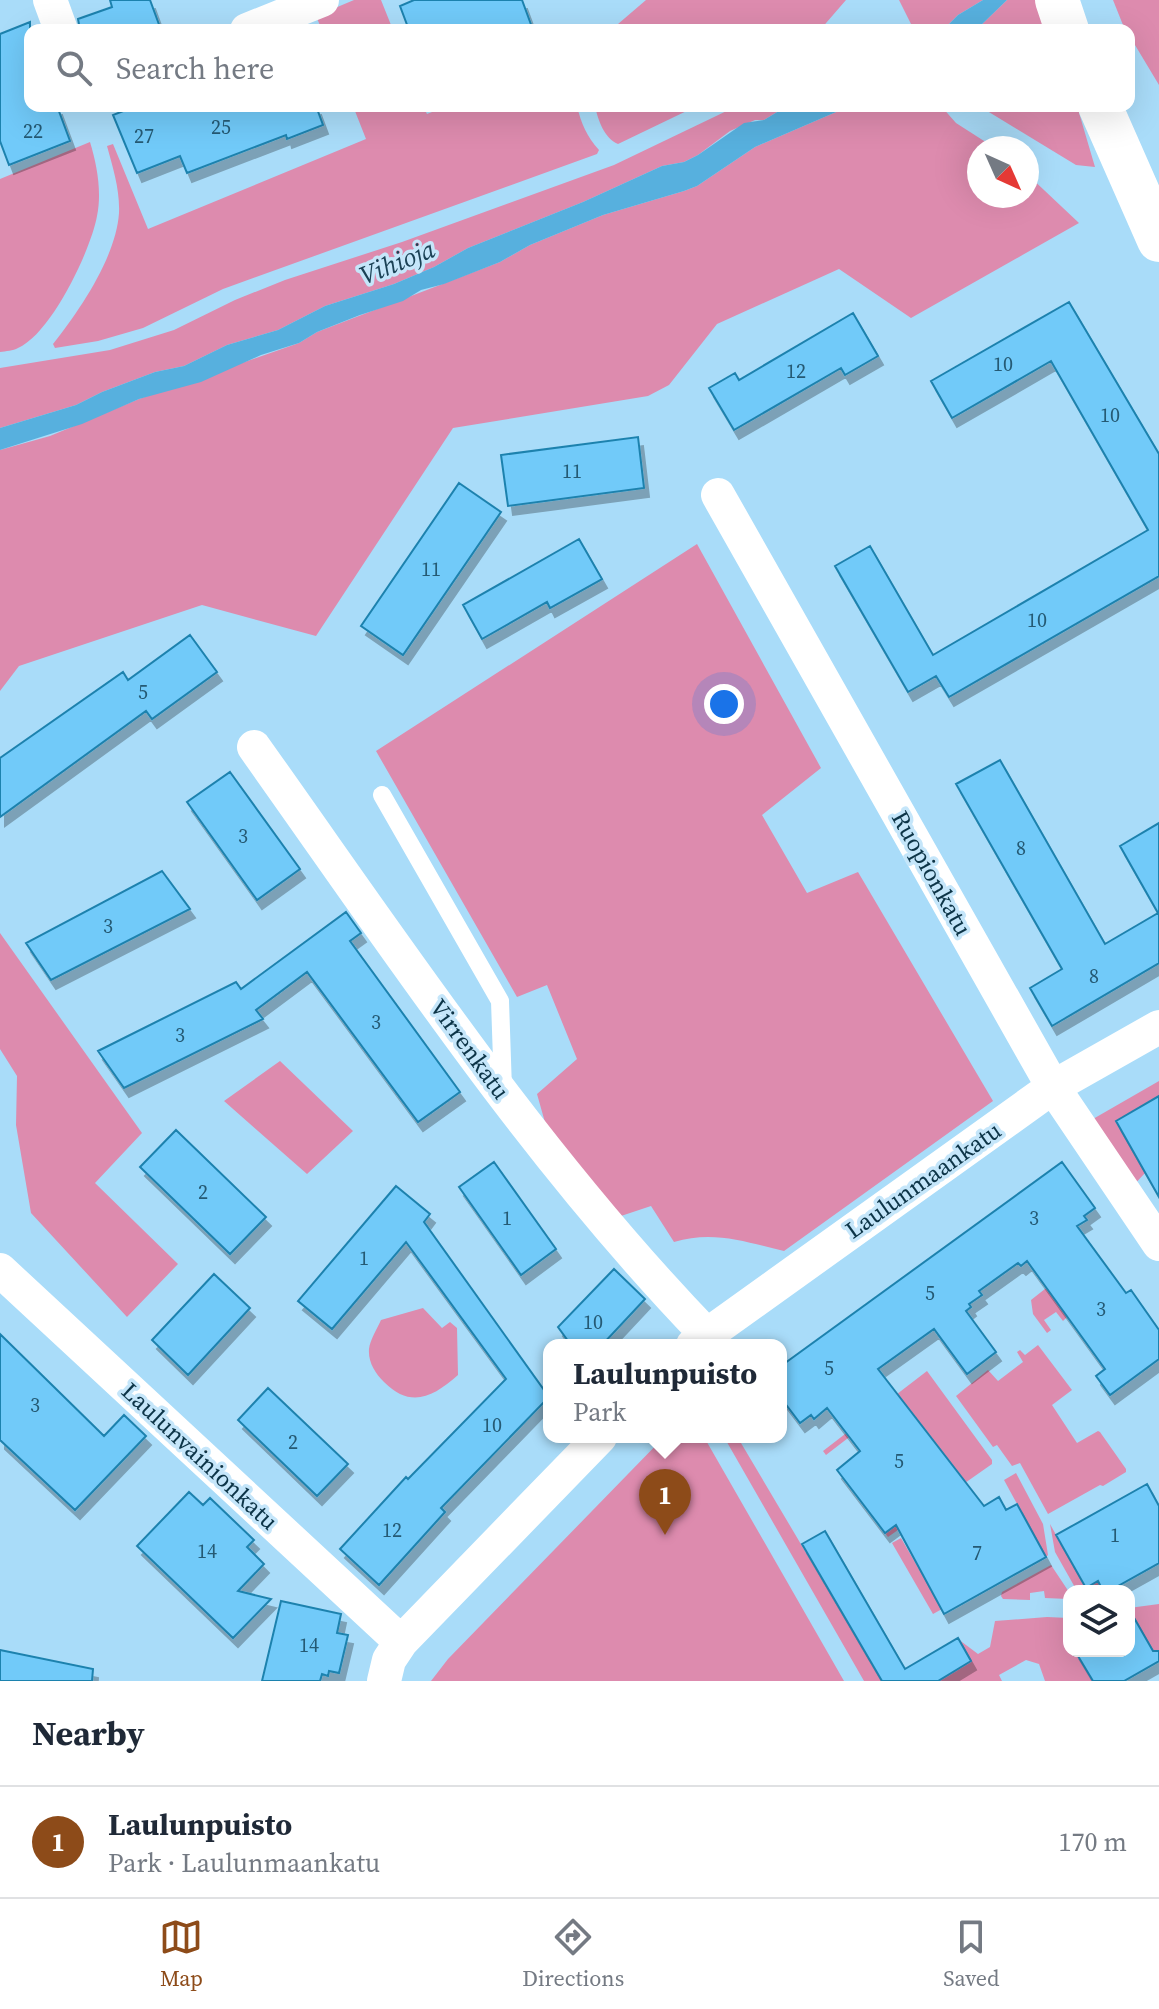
<!DOCTYPE html>
<html lang="en">
<head>
<meta charset="utf-8">
<style>
  :root { --surface:#fff; --page:#f6f6f7; --text:#1f2937; --muted:#747a83; --line:#e0e1e3; --accent:#8d4b19 }
  body { margin:0; font-family:"Source Serif 4",serif; background:var(--page); color:var(--text) }
  .controls { position:absolute; right:24px; bottom:24px; display:grid; overflow:hidden; border-radius:16px; box-shadow:0 8px 32px #0002 }
  .controls button { width:72px; height:72px; display:grid; place-items:center; padding:0; border:0; border-bottom:2px solid var(--line); background:var(--surface); color:var(--text); font:40px sans-serif }
  .compass { position:absolute; left:967px; top:136px; width:72px; height:72px; border-radius:50%; background:var(--surface); box-shadow:0 8px 32px #0002; rotate:135deg }
  .you { position:absolute; left:724px; top:704px; width:28px; height:28px; margin:-20px; border:6px solid #fff; border-radius:50%; background:#1a73e8; box-shadow:0 0 0 12px #1a73e833 }
  .badge { display:grid; place-items:center; width:52px; height:52px; border-radius:50%; background:var(--accent); color:#fff; font-size:26px; font-weight:700 }
  .pin { position:absolute; translate:-50% -66px; filter:drop-shadow(0 2px 4px #0008) }
  .pin::after { content:''; position:absolute; top:42px; width:28px; height:24px; background:inherit; clip-path:polygon(0 0,100% 0,50% 100%) }
  .popup { position:absolute; left:543px; top:1339px; width:244px; height:104px; box-sizing:border-box; display:grid; place-content:center; border-radius:16px; background:var(--surface); filter:drop-shadow(0 2px 6px #0005); font-size:26px; white-space:nowrap; color:var(--muted) }
  .popup b { font-size:30px; color:var(--text) }
  .popup::after { content:''; position:absolute; left:50%; top:100%; margin-left:-16px; border:16px solid transparent; border-top-color:var(--surface) }
  .list { margin:0; padding:0; list-style:none }
  h2 { display:flex; justify-content:space-between; align-items:center; height:104px; margin:0; padding:0 32px; font-size:34px }
  h2 small { font-size:26px; font-weight:400; color:var(--muted) }
  .list li { display:grid; grid-template-columns:52px 1fr auto; gap:24px; align-items:center; box-sizing:border-box; height:112px; padding:0 32px; border-top:2px solid var(--line) }
  .list b { display:block; font-size:30px; white-space:nowrap }
  .list p { margin:0; font-size:26px; white-space:nowrap; color:var(--muted) }
  .list em { font-size:26px; font-style:normal; color:var(--muted) }
  .icon { flex:none; width:44px; height:44px; fill:none; stroke:currentColor; stroke-width:2; stroke-linecap:round; stroke-linejoin:round }
  .map { position:relative; flex:none; width:1159px; height:1681px; overflow:hidden }
  .search { position:absolute; background:var(--surface); box-shadow:0 8px 32px #0002; left:24px; right:24px; top:24px; height:88px; display:flex; align-items:center; gap:20px; box-sizing:border-box; padding:0 28px; border-radius:16px; color:var(--muted); font-size:30px }
  .sheet { height:216px; background:var(--surface) }
  nav { display:flex; justify-content:space-around; align-items:center; box-sizing:border-box; height:112px; border-top:2px solid var(--line); background:var(--surface); font-size:22px; color:var(--muted) }
  nav a { display:grid; justify-items:center; gap:4px }
  nav .on { color:var(--accent) }
  .map>svg:first-child { display:block }
  .green { fill:#dd8bae }
  .water { fill:#57b0de }
  .building { fill:#71caf9; stroke:#1e82ae; stroke-width:2; filter:url(#shadow) }
  .lines { fill:none; stroke-linecap:round; stroke-linejoin:round }
  .service { stroke:#fff; stroke-width:18 }
  .minor { stroke:#fff; stroke-width:34 }
  .secondary { stroke:#fff; stroke-width:44 }
  .labels { text-anchor:middle; dominant-baseline:central; stroke-width:7; stroke-linejoin:round; paint-order:stroke }
  .number-label { font-size:20px; fill:#255a74 }
  .street-label { font-size:24px; fill:#0c3447; stroke:#c5e6fa }
  .water-label { font-size:26px; font-style:italic; fill:#1b4256; stroke:#c5e6fa }
</style>
</head>
<body>
<div class="map">
<svg width="1159" height="1681" viewBox="0 0 1159 1681">
  <defs>
    <filter id="shadow"><feDropShadow dx="5" dy="9" stdDeviation="0" flood-color="#0004"/></filter>
  </defs>
  <rect width="100%" height="100%" fill="#a9dcf9"/>
  <path class="green" d="M354,0h27l12,30h-71l-6,-14z
    M646,0h200l-26,30h-209z
    M899,0h84l-25,15 -15,15h-29z
    M1007,0h33l10,30h-74z
    M1113,0h46v85l-30,-50v-5l-6,-5z
    M353,106h70l4,8 20,-8h130c4,17 10,31 22,44l-2,4 -374,135 -80,39 -45,13 -43,7 -2,-4c27,-34 63,-87 66,-131 1,-23 -6,-45 -12,-67l6,-2 35,85 218,-90z
    M595,106h102l-79,38c-14,-6 -20,-24 -23,-38z
    M737,106h50l-23,14h-9l-25,11 -32,24 -14,7 -22,4 -79,36 -115,46 -34,19 -40,17 -69,22 -47,24 -51,15 -43,21 -29,6 -53,20 -26,13 -76,23v-60l110,-18 64,-20 61,-30 50,-20 117,-38 212,-77z
    M850,106h91l15,17 39,25h-16v48h48v-22l52,49 -168,95 -72,-49 -122,55 -48,61 -21,11 -195,32 -137,208 -114,-31 -183,61 -19,25v-241l50,-14 89,-37 160,-56 18,-11 183,-70 30,-17 73,-30 81,-24 13,-5 58,-39z
    M979,106h98l18,61 -19,-2z
    M90,142c7,23 12,50 7,74 -6,34 -46,118 -79,132 -5,3 -12,3 -18,4v-173z
    M697,544l124,224 -59,47 45,78 51,-21 135,229 -209,150c-38,-9 -71,-21 -110,-9l-23,-36 -36,12 -67,-85 -11,-39 40,-35 -30,-74 -30,12 -141,-246z
    M0,933l142,200 -47,50 83,81 -51,53 -96,-104 -15,-88 1,-49 -17,-27z
    M280,1061l73,70 -46,43 -83,-73z
    M1159,1081v15l-43,25 29,52 -14,15 -38,-69z
    M1050,1285l4,13 13,19 -4,4 -7,-9 -12,8 7,10 -4,3 -14,-19 -2,-14z
    M423,1308l19,20 8,-6 7,6 1,47c-25,22 -47,34 -74,7 -9,-9 -16,-20 -15,-33 1,-9 8,-20 12,-29z
    M1038,1345l34,45 -20,15 25,38 21,-12 2,1 26,37v3l-23,14 -3,-1 -52,29 -28,-51 -8,3 -15,-21 -4,2 -37,-51 32,-26 10,11 25,-19 -6,-10 3,-2 5,5z
    M927,1371l65,89v4l-104,73 -3,-4 75,-57 -60,-78 -74,57 -3,-4z
    M664,1437h40l140,244h-413l17,-22z
    M724,1437h11l6,6 141,238h-18z
    M1016,1473l27,51 5,31 -2,2 -42,-77z
    M1050,1524l35,63 13,-6 5,10h-26l-22,-39z
    M901,1538l41,71 -9,5 -41,-71z
    M1051,1565l18,27 -1,7 -23,-1 -1,-7 -14,2v7l-27,-1 -2,-3 1,-4z
    M1159,1604v57l-22,-39 -8,5v-19z
    M1047,1617l22,1v33h18l-9,6 15,24h-48l-6,-17 -13,-4 -27,15 3,6h-64l33,-19 -13,-23 20,15 12,-7 5,-26z"/>
  <path class="water" d="M983,0h24l-31,30h-33l15,-15z
    M787,106h63l-95,41 -58,39 -13,5 -81,24 -73,30 -30,17 -56,22 -23,6 -18,11 -43,14 -43,17 -18,11 -38,12 -60,27 -62,17 -57,25 -82,26v-22l76,-23 26,-13 53,-20 29,-6 43,-21 51,-15 47,-24 69,-22 40,-17 34,-19 115,-46 79,-36 22,-4 14,-7 46,-32 20,-3z"/>
  <path class="building" d="M110,0h40l11,30h-81l-2,-11 34,-12z
    M414,0h108l11,30h-124l-9,-24z
    M30,22v84h27l13,35 -61,24 -9,-24v-107z
    M136,106h180l7,19 -36,14 -1,-4 -99,38 -7,-17 -43,17 -24,-58z
    M1069,302l90,152v122l-210,121 -13,-21 -28,16 -73,-126 35,-20 63,109 215,-125 -97,-169 -99,57 -21,-37z
    M853,313l25,43 -33,19 -4,-7 -107,62 -25,-42 26,-15 4,7z
    M638,437l6,51 -136,18 -7,-51z
    M459,483l42,29 -98,143 -42,-29z
    M579,539l23,40 -52,29 -3,-6 -65,37 -19,-34z
    M190,635l27,37 -65,47 -6,-8 -146,106v-59l123,-86 5,8z
    M1000,760l105,184 53,-31 -38,-67 39,-23v140l-107,63 -22,-38 32,-19 -106,-185z
    M230,772l70,97 -43,31 -70,-98z
    M162,871l28,38 -139,71 -25,-37z
    M346,912l15,21 -11,8 110,151 -42,30 -111,-150 -51,38 7,9 -139,69 -26,-37 138,-69 5,7z
    M1159,1096v101l-43,-76z
    M176,1130l90,87 -36,37 -90,-87z
    M494,1162l62,87 -35,26 -62,-88z
    M1062,1162l33,46 -11,8 3,4 -10,6 49,67 5,-3 28,40v29l-49,36 -14,-19 9,-7 -78,-108 -6,5 -3,-3 -39,28 3,4 -13,9 2,3 -5,4 30,41 -29,22 -33,-45 -56,40 106,137 15,-9 7,13 11,-6 29,53 -102,57 -48,-89 -11,8 -48,-63 23,-19 -33,-43 -13,11 -3,-4 -11,8 -19,-25v-32z
    M396,1186l34,28 -6,8 125,175 -108,111 4,4 -66,73 -39,-36 66,-72 2,2 98,-100 -100,-137 -74,87 -34,-28z
    M614,1269l31,30 -43,46h-31l-13,-18z
    M214,1274l36,34 -62,67 -36,-35z
    M0,1334l104,102 20,-21 22,21 -71,74 -75,-70z
    M268,1388l80,76 -31,32 -79,-76z
    M1147,1484l12,22v57l-50,28h-6l-5,-10 -12,7 -30,-53z
    M189,1492l14,13 7,-7 44,42 -7,7 17,17 -26,27 33,8 -38,39 -96,-92z
    M825,1531l80,138 53,-31 13,23 -33,20h-56l-80,-137z
    M281,1601l60,13 -4,19 11,2 -9,38 -10,-2 -1,5 -6,-2 -2,7h-58z
    M1129,1609l24,42h6v10l-35,20h-31l-18,-30h54z
    M0,1650l93,19 -1,12h-92z"/>
  <g class="lines">
    <path class="service" d="M382,795l118,206 3,88"/>
    <path class="minor" d="M50,0l11,30
      M247,30l75,-30
      M718,495l335,592 106,157
      M254,747c143,201 280,409 452,587
      M0,1270l401,372
      M693,1345l360,-258 106,-60
      M384,1681l5,-21 12,-18 199,-205"/>
    <path class="secondary" d="M1057,0l10,30
      M1100,106l59,134"/>
  </g>
  <g class="labels">
    <g class="number-label">
      <text x="221" y="127">25</text>
      <text x="33" y="131">22</text>
      <text x="144" y="136">27</text>
      <text x="1003" y="364">10</text>
      <text x="796" y="371">12</text>
      <text x="1110" y="415">10</text>
      <text x="572" y="471">11</text>
      <text x="431" y="569">11</text>
      <text x="1037" y="620">10</text>
      <text x="143" y="692">5</text>
      <text x="243" y="836">3</text>
      <text x="1021" y="848">8</text>
      <text x="108" y="926">3</text>
      <text x="1094" y="976">8</text>
      <text x="376" y="1022">3</text>
      <text x="180" y="1035">3</text>
      <text x="203" y="1192">2</text>
      <text x="507" y="1218">1</text>
      <text x="1034" y="1218">3</text>
      <text x="364" y="1258">1</text>
      <text x="930" y="1293">5</text>
      <text x="1101" y="1309">3</text>
      <text x="593" y="1322">10</text>
      <text x="829" y="1368">5</text>
      <text x="35" y="1405">3</text>
      <text x="492" y="1425">10</text>
      <text x="293" y="1442">2</text>
      <text x="899" y="1461">5</text>
      <text x="392" y="1530">12</text>
      <text x="1115" y="1535">1</text>
      <text x="207" y="1551">14</text>
      <text x="977" y="1553">7</text>
      <text x="309" y="1645">14</text>
    </g>
    <g class="street-label">
      <text transform="translate(932 873) rotate(61)">Ruopionkatu</text>
      <text transform="translate(470 1049) rotate(54)">Virrenkatu</text>
      <text transform="translate(923 1180) rotate(-35)">Laulunmaankatu</text>
      <text transform="translate(200 1456) rotate(43)">Laulunvainionkatu</text>
    </g>
    <g class="water-label">
      <text transform="translate(397 262) rotate(-22)">Vihioja</text>
    </g>
  </g>
</svg>
<div class="controls">
<button><svg class="icon" aria-label="layers" viewBox="0 0 24 24"><path d="M12 4l9 5-9 5-9-5zM3 14l9 5 9-5"/></svg></button>
</div>
<svg class="compass" viewBox="-18 -18 36 36"><path d="M0-13l5 13h-10z" fill="#e53935"/><path d="M0 13l5-13h-10z" fill="#747a83"/></svg>
<div class="you"></div>
<div class="pin badge" style="left:665px;top:1535px">1</div>
<div class="popup"><b>Laulunpuisto</b>Park</div>
<div class="search"><svg class="icon" aria-label="search" viewBox="0 0 24 24"><circle cx="10" cy="10" r="6"/><path d="M15 15l6 6"/></svg>Search here</div>
</div>
<section class="sheet">
<h2>Nearby<small></small></h2>
<ul class="list">
<li><span class="badge">1</span><div><b>Laulunpuisto</b><p>Park · Laulunmaankatu</p></div><em>170 m</em></li>
</ul>
</section>
<nav>
<a class="on"><svg class="icon" aria-label="map" viewBox="0 0 24 24"><path d="M3 6l6-2 6 2 6-2v14l-6 2-6-2-6 2zM9 4v14M15 6v14"/></svg>Map</a>
<a><svg class="icon" aria-label="directions" viewBox="0 0 24 24"><path d="M12 3l9 9-9 9-9-9zM9 14v-3h6M13 9l2 2-2 2"/></svg>Directions</a>
<a><svg class="icon" aria-label="saved" viewBox="0 0 24 24"><path d="M7 4h10v16l-5-4-5 4z"/></svg>Saved</a>
</nav>
</body>
</html>
